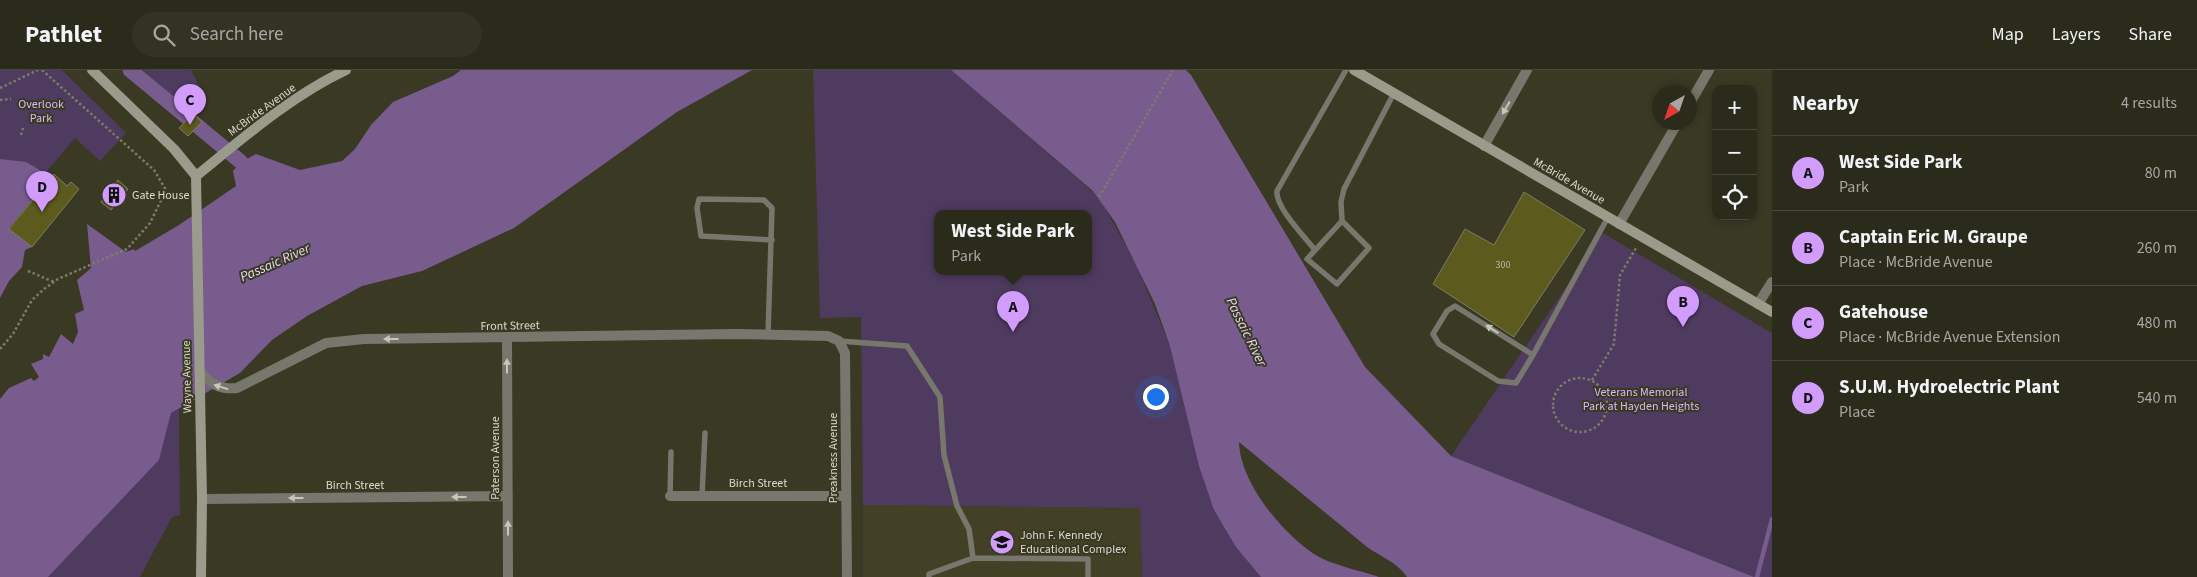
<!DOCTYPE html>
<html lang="en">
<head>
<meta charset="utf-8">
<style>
  :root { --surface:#2b2b1b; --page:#333324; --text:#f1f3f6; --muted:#a6a7a3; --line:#47473a; --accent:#d29cfd }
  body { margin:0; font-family:"Source Sans 3",sans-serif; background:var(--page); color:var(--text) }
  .controls { position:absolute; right:15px; top:15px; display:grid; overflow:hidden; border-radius:10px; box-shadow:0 2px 8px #0003 }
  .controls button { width:45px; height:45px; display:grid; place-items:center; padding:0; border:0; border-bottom:1px solid var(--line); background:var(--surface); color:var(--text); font:25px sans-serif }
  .compass { position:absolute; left:1652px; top:15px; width:45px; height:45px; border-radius:50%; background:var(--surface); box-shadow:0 2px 8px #0003; rotate:220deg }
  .you { position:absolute; left:1155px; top:326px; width:18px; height:18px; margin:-12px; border:4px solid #fff; border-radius:50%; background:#1a73e8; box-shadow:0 0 0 8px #1a73e833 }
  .badge { display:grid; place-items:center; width:32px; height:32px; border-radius:50%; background:var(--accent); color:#111; font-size:16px; font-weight:700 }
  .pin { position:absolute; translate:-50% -41px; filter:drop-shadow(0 1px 2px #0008) }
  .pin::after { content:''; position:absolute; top:26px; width:18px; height:15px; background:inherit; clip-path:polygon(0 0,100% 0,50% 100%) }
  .popup { position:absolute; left:934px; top:140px; width:158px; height:65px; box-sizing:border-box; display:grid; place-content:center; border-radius:10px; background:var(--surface); filter:drop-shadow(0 1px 4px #0005); font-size:16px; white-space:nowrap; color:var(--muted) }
  .popup b { font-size:19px; color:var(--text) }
  .popup::after { content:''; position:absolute; left:50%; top:100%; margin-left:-10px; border:10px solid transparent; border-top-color:var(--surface) }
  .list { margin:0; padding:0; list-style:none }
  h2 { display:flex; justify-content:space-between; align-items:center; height:65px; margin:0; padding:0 20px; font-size:21px }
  h2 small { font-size:16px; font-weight:400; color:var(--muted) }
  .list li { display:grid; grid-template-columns:32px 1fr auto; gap:15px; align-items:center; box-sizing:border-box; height:75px; padding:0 20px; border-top:1px solid var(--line) }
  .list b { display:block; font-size:19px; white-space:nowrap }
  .list p { margin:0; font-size:16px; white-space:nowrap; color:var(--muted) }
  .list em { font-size:16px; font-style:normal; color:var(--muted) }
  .icon { flex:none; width:28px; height:28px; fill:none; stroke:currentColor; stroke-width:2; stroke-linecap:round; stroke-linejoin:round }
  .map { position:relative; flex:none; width:1772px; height:507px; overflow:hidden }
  header { display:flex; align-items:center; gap:30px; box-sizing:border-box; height:70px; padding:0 25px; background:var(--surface); border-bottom:1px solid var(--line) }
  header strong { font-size:24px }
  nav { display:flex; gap:28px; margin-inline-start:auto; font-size:18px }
  .search { width:350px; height:45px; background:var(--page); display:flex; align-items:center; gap:12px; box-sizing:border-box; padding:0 18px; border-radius:28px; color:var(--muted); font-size:19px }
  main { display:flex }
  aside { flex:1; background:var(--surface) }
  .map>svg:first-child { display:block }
  .built { fill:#424125 }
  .green { fill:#4f3b5f; fill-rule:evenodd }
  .water { fill:#785c8e }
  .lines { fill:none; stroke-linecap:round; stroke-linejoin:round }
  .stream { stroke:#785c8e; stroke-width:4.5 }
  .canal { stroke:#785c8e; stroke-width:15 }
  .building { fill:#5c5a1d; stroke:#7d7d66 }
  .path { stroke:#7b7c6a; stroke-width:2.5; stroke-dasharray:2.5 2.5; stroke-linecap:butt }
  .service { stroke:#77776d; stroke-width:5.5 }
  .minor { stroke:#77776d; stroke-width:10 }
  .secondary { stroke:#9a9b8a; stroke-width:10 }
  .oneway { fill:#c6c7bb }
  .labels { text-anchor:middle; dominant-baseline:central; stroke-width:4; stroke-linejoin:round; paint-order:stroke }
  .number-label { font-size:10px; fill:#babba2 }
  .park-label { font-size:12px; fill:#d9b9f5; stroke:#393924 }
  .street-label { font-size:12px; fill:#dadbce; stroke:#393924 }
  .poi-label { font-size:12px; fill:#dadbce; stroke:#393924; text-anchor:start }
  .water-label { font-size:14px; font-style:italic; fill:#e9d9f8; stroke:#393924 }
</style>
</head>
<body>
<header>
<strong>Pathlet</strong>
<div class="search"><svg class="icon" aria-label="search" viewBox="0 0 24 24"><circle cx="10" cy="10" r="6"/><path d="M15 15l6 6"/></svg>Search here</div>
<nav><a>Map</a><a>Layers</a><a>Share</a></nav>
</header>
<main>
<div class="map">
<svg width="1772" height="507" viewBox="0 0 1772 507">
  <rect width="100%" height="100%" fill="#393924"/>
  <path class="built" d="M863,435l277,3 2,69h-279z"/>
  <path class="green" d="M0,0h62l64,63 -26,28 -25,-23 -29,34 -46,-12z
    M143,0h48l8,16 -26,12z
    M813,0h138l148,127 37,67 34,82 107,231h-135l-2,-69 -277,-3 -2,-188 -41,1zM938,143h150v58h-150z
    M1603,163l169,100v244h-18l-303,-121z
    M179,338l1,107 -8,2 -32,60h-92l111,-117 12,-47z"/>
  <path class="water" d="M461,0h291l-75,42 -163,116 -92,43 -60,15 -55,30 -35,24 -32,33 -69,40 -12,47 -111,117h-48v-178l9,-11 22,-10 3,3 5,-4 -8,-13 12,-5v-5l6,3 12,-23 12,10 5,-12 -3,-18 9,-4 -7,-30 14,-12 -4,-44 39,28 8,-3 1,2 44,-26 57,-39 -3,-15 8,-9 15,-8 44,16 42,-9 13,-12 16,-24 22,-23 60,-26z
    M951,0h235l5,5 174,292 86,89 303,121h-347c-10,-15 -26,-20 -40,-30 -42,-35 -86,-70 -128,-105 1,40 42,90 75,112 14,10 48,17 65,23h-118l-25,-30 -22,-37 -15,-44 -29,-120 -15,-42 -40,-82 -22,-31z
    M0,89l26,3 26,15 -43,51 23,19 -7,3 -3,17 -13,14 -9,17z"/>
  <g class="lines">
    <path class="stream" d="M1757,507l15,-58"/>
    <path class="canal" d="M130,0l111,92"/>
  </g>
  <path class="building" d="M193,44l9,8 -14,14 -9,-8z
    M54,104l13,12 4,-4 8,7 -47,58 -23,-18z
    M118,110l10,9 -17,21 -10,-8z
    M1524,122l61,38 -71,107 -81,-53 32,-55 29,16z"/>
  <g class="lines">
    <path class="path" d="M0,18l38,-18
      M0,30l11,-1
      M21,65l2,-7
      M1099,127l74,-127
      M28,201l26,11
      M0,279l13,-15 19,-34 12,-11 14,-10 69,-30 23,-26 16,-33 -12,-20 -112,-100
      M1553 335a27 27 0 1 1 54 0a27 27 0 1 1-54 0Z
      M1592,310l22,-36 6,-69 16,-27"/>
    <path class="service" d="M1342,151l-35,38 30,25 32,-36 -27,-27 -1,-19 3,-13 50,-96
      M1315,180c-10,-13 -40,-43 -38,-59l69,-121
      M768,265l4,-127 -8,-8 -65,-1 -2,9 4,28 71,4
      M839,271l68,5 33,51 4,58 13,51 12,23 4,29 -44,16v3
      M1533,285l-78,-49 -8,5 -14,23 6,10 59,37 18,2 17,-28 75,-138
      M670,426l1,-44
      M702,426l3,-63
      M973,488l115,1v18"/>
    <path class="minor" d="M1690,33l19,-33
      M1484,76l43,-76
      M1619,154l59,-102
      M1758,234l14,-22
      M507,268l1,239
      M199,300c11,14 21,20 38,18l89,-45 38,-4 372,-5 92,2 11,5 6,12 2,224
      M670,426h175
      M202,429l306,-3"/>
    <path class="secondary" d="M92,0l82,79 22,27
      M1354,0l418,242
      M196,106l6,323 -1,78
      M196,106c47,-38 95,-80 150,-106"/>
  </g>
  <defs><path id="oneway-solid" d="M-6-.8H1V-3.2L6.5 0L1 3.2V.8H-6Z" transform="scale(1.25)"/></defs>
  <g class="oneway">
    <use href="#oneway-solid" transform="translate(1506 38) rotate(120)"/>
    <use href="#oneway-solid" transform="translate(1492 259) rotate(-147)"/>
    <use href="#oneway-solid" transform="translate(391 269) rotate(180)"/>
    <use href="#oneway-solid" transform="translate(507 296) rotate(-90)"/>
    <use href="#oneway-solid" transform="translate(221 317) rotate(-162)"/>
    <use href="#oneway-solid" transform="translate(459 427) rotate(180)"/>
    <use href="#oneway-solid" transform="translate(296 428) rotate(180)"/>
    <use href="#oneway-solid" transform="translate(508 458) rotate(-90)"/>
  </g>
  <defs>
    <symbol id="building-disc" viewBox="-11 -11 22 22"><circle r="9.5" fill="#d29cfd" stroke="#393924"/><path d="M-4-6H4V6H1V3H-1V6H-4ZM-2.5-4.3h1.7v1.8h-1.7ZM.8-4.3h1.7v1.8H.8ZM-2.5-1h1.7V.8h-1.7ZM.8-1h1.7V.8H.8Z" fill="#111"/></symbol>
    <symbol id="school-disc" viewBox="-11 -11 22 22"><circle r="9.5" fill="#d29cfd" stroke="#393924"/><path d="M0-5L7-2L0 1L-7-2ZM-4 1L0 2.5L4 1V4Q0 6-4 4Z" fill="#111"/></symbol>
  </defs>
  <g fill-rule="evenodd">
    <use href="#building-disc" x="100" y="111" width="28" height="28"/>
    <use href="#school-disc" x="988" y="458" width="28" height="28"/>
  </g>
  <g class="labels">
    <g class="number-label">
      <text x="1503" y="195">300</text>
    </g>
    <g class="park-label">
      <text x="41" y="34">Overlook<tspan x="41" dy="14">Park</tspan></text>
      <text x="1641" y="322">Veterans Memorial<tspan x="1641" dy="14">Park at Hayden Heights</tspan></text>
    </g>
    <g class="street-label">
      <text transform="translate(262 40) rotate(-36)">McBride Avenue</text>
      <text transform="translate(1569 111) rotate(30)">McBride Avenue</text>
      <text transform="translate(510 256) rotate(-1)">Front Street</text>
      <text transform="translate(187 307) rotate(-91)">Wayne Avenue</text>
      <text transform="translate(495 388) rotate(-90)">Paterson Avenue</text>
      <text transform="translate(833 388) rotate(-90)">Preakness Avenue</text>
      <text x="758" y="413">Birch Street</text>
      <text x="355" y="415">Birch Street</text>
    </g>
    <g class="poi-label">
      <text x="132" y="125">Gate House</text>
      <text x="1020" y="465">John F. Kennedy<tspan x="1020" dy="14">Educational Complex</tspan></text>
    </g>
    <g class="water-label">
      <text transform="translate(275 193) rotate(-24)">Passaic River</text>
      <text transform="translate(1246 262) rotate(64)">Passaic River</text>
    </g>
  </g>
</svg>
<div class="controls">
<button>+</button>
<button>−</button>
<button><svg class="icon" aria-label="locate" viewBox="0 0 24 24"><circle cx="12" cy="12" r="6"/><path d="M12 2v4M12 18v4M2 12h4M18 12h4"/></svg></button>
</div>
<svg class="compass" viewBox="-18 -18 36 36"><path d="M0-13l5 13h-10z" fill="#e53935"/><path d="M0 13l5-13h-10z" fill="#a6a7a3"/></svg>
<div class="you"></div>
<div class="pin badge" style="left:1013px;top:262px">A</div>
<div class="popup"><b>West Side Park</b>Park</div>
<div class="pin badge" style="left:1683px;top:257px">B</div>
<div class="pin badge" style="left:190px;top:55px">C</div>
<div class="pin badge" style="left:42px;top:142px">D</div>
</div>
<aside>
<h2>Nearby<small>4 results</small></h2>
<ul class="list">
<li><span class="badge">A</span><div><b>West Side Park</b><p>Park</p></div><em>80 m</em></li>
<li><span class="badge">B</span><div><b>Captain Eric M. Graupe</b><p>Place · McBride Avenue</p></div><em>260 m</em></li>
<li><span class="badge">C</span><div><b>Gatehouse</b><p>Place · McBride Avenue Extension</p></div><em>480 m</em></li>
<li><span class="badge">D</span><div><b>S.U.M. Hydroelectric Plant</b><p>Place</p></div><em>540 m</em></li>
</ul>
</aside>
</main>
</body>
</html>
